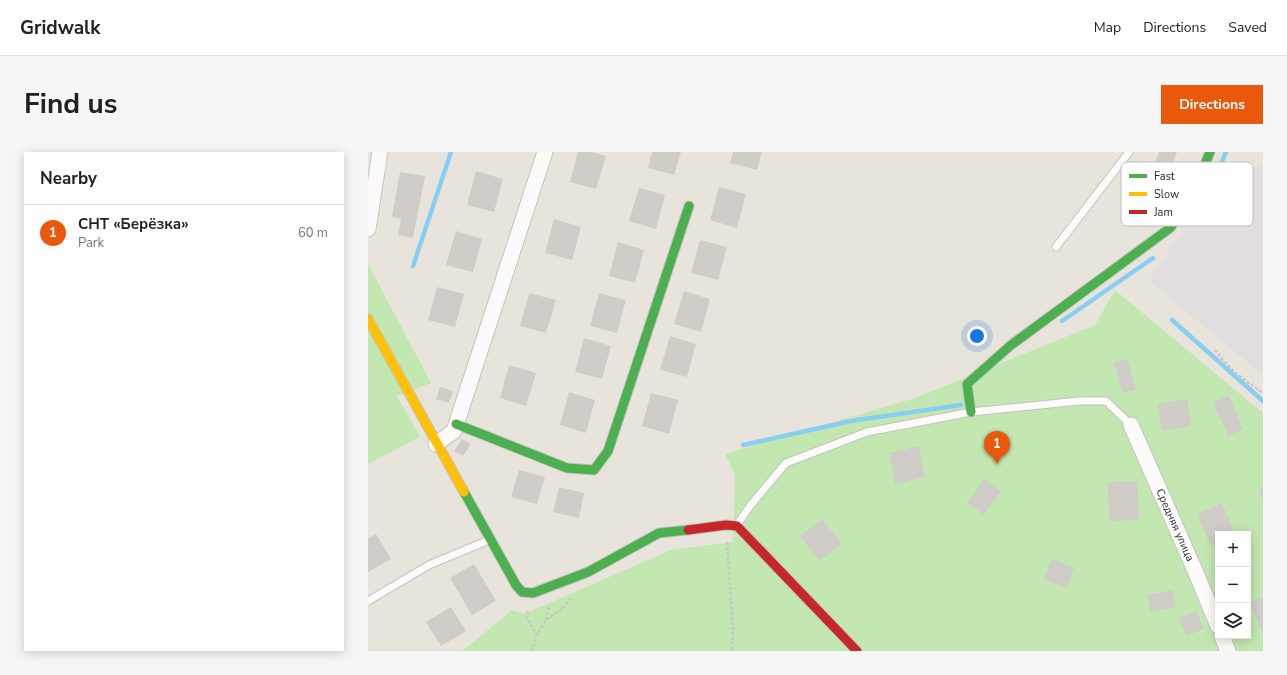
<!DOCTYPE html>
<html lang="en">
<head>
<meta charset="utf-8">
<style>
  :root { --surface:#fff; --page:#f6f6f6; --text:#202124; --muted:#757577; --line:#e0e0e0; --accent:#ea580c }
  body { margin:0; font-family:"Nunito Sans",sans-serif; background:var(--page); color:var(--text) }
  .controls { position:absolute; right:12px; bottom:12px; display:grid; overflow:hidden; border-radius:0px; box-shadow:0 2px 10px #0003 }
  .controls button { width:36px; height:36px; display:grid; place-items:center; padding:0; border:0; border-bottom:1px solid var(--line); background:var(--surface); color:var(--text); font:20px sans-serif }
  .you { position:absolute; left:609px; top:184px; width:14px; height:14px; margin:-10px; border:3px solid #fff; border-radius:50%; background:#1a73e8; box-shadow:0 0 0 6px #1a73e833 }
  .badge { display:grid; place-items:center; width:26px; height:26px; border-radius:50%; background:var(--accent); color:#fff; font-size:13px; font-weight:700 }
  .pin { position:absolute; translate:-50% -33px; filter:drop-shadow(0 1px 2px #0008) }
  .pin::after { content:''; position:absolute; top:21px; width:14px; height:12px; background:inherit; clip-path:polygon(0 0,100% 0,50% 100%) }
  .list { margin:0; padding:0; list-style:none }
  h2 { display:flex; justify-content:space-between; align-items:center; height:52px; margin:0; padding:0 16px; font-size:17px }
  h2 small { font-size:13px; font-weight:400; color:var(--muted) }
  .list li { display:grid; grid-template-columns:26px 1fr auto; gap:12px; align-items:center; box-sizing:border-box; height:56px; padding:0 16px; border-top:1px solid var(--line) }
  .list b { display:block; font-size:15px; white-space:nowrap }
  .list p { margin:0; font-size:13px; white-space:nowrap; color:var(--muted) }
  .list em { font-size:13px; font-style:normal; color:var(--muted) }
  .icon { flex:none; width:22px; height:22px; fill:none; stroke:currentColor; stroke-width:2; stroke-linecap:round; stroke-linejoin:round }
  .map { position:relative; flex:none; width:895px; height:499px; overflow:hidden; border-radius:0px }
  header { display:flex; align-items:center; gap:24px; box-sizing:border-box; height:56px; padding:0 20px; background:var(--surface); border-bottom:1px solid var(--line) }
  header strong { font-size:19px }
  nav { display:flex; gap:22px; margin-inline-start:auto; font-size:14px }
  .intro { display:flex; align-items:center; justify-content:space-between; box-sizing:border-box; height:96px; padding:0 24px }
  h1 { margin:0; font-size:28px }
  .button { padding:10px 18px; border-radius:0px; background:var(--accent); color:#fff; font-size:14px; font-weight:700 }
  main { display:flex; gap:24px; padding:0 24px }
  aside { flex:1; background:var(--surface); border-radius:0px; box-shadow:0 2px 10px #0003 }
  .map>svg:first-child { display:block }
  .industrial { fill:#e2dee0 }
  .green { fill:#c3e7b1; fill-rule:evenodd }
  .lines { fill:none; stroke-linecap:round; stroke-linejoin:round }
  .stream { stroke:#88cef1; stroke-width:4.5 }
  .building { fill:#d0cdc8 }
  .lane-casing { stroke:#c4c3c3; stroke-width:9 }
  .street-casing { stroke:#c4c3c3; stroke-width:17 }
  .fast-casing { stroke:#c4c3c3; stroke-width:11 }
  .slow-casing { stroke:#c4c3c3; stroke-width:11 }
  .jam-casing { stroke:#c4c3c3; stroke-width:11 }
  .path { stroke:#c8c7c6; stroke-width:2.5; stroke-dasharray:3 2; stroke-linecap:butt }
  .lane { stroke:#fcfbfa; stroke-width:7 }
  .street { stroke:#fcfbfa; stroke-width:15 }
  .fast { stroke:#4caf50; stroke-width:9 }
  .slow { stroke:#ffc107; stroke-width:9 }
  .jam { stroke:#c62828; stroke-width:9 }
  .labels { text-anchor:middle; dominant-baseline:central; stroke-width:4; stroke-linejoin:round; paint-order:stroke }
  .street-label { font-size:11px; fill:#282828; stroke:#fff }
  .key { fill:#fff; stroke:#bebebe; stroke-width:1 }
  .key-label { font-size:11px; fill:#282828 }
</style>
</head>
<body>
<header>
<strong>Gridwalk</strong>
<nav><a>Map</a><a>Directions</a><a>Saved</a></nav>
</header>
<div class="intro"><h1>Find us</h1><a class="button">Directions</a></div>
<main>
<aside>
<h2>Nearby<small></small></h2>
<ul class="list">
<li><span class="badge">1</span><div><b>СНТ «Берёзка»</b><p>Park</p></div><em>60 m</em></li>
</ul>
</aside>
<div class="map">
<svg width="895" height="499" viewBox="0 0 895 499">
  <rect width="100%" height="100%" fill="#e8e4dc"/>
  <path class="industrial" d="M895,11v212l-114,-94 33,-50z"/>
  <path class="green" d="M0,112l63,119 -34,13 23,41 -52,27z
    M747,138l148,123v238h-801l50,-41 12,4 147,-64 62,-8 2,-67 -10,-21 190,-56 180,-73zM850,382h30v102h-30z"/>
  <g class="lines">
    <path class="stream" d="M837,53l21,-53
      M45,114l38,-114
      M804,168l91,81
      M694,169l91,-63
      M375,293l108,-24 110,-16"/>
  </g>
  <path class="building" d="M210,0h14l14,4 -10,33 -26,-7z
    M284,0h29l-7,23 -26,-7z
    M365,0h29l-5,18 -27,-7z
    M791,0h18l-12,32 -16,-6z
    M108,19l27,8 -9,33 -27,-7z
    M32,20l25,4 -12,62 -15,-3 3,-16 -9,-2z
    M351,35l27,7 -9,34 -27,-8z
    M271,36l26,7 -9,34 -27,-8z
    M186,67l27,8 -9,33 -27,-7z
    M88,79l26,8 -9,33 -27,-7z
    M332,88l27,7 -9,33 -27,-7z
    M250,90l26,8 -9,33 -26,-7z
    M69,135l27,7 -9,33 -27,-7z
    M316,139l26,8 -9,33 -27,-8z
    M161,141l27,7 -10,33 -26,-7z
    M231,141l27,7 -9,33 -27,-7z
    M302,184l26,8 -9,33 -27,-7z
    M216,186l27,8 -9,33 -27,-7z
    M760,207l8,31 -14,3 -8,-31z
    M141,213l27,8 -10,33 -26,-8z
    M72,235l13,4 -4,12 -13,-4z
    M201,240l26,8 -9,33 -26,-8z
    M283,241l27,7 -9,34 -27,-8z
    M861,244l14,33 -15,7 -15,-34z
    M819,247l4,27 -29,5 -4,-27z
    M94,287l9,5 -8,12 -9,-5z
    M551,294l6,31 -30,7 -6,-31z
    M151,318l26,7 -8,27 -26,-7z
    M616,327l17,12 -17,24 -17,-12z
    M769,329l2,39 -30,1 -1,-39z
    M191,335l25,6 -5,25 -26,-6z
    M895,336v12l-4,-10z
    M854,351l13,31h-17v9l-7,3 -14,-32z
    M454,367l20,25 -22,17 -20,-25z
    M8,382l15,25 -23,13v-33z
    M683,407l23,8 -7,21 -23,-8z
    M106,412l22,37 -24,14 -22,-37z
    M880,416l3,8 -3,2z
    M805,438l3,17 -26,5 -3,-17z
    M895,445v36l-13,-30z
    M83,455l15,24 -25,15 -15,-24z
    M829,459l7,18 -18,7 -7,-18z"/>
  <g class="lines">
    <defs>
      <path id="lane" d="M688,95l73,-95
        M369,373l13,-19 36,-43 81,-31 104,-20 108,-11h27l25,24
        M0,449l61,-36 60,-25"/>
      <path id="street" d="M0,77l12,-77
        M763,273l65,148 22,53
        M68,292l18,-13 91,-279
        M854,484l6,15"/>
      <path id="fast" d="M603,260l-4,-28 44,-39 159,-117 20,-27 20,-49
        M88,272l111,44 27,2 14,-19 81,-245
        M96,340l52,93 6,7 11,1 55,-21 71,-39 29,-3"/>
      <path id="slow" d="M0,167l96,173"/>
      <path id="jam" d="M320,378l38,-5 11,1 120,125"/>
    </defs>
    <use href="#lane" class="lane-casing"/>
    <use href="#street" class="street-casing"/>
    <use href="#fast" class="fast-casing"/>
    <use href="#slow" class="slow-casing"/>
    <use href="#jam" class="jam-casing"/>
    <path class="path" d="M847,198c13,18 30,31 48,43
      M359,390l6,88 -1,21
      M160,459l-2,6 11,18
      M178,468l3,-15
      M164,499l5,-16 9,-15 17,-12 8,-10"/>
    <use href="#lane" class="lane"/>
    <use href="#street" class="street"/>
    <use href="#fast" class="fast"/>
    <use href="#slow" class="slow"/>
    <use href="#jam" class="jam"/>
  </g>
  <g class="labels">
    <g class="street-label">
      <text transform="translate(807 373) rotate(66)">Средняя улица</text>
    </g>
  </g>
  <rect x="753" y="10" width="132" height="64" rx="6" class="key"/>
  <rect x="761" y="22" width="18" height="4" fill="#4caf50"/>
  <rect x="761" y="40" width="18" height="4" fill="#ffc107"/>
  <rect x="761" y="58" width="18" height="4" fill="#c62828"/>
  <g class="key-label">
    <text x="786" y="28">Fast</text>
    <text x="786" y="46">Slow</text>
    <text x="786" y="64">Jam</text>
  </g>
</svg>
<div class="controls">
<button>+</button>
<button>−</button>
<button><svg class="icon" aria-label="layers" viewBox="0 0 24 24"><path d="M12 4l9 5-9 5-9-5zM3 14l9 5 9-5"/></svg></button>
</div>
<div class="you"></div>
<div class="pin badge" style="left:629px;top:312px">1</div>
</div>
</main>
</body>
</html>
